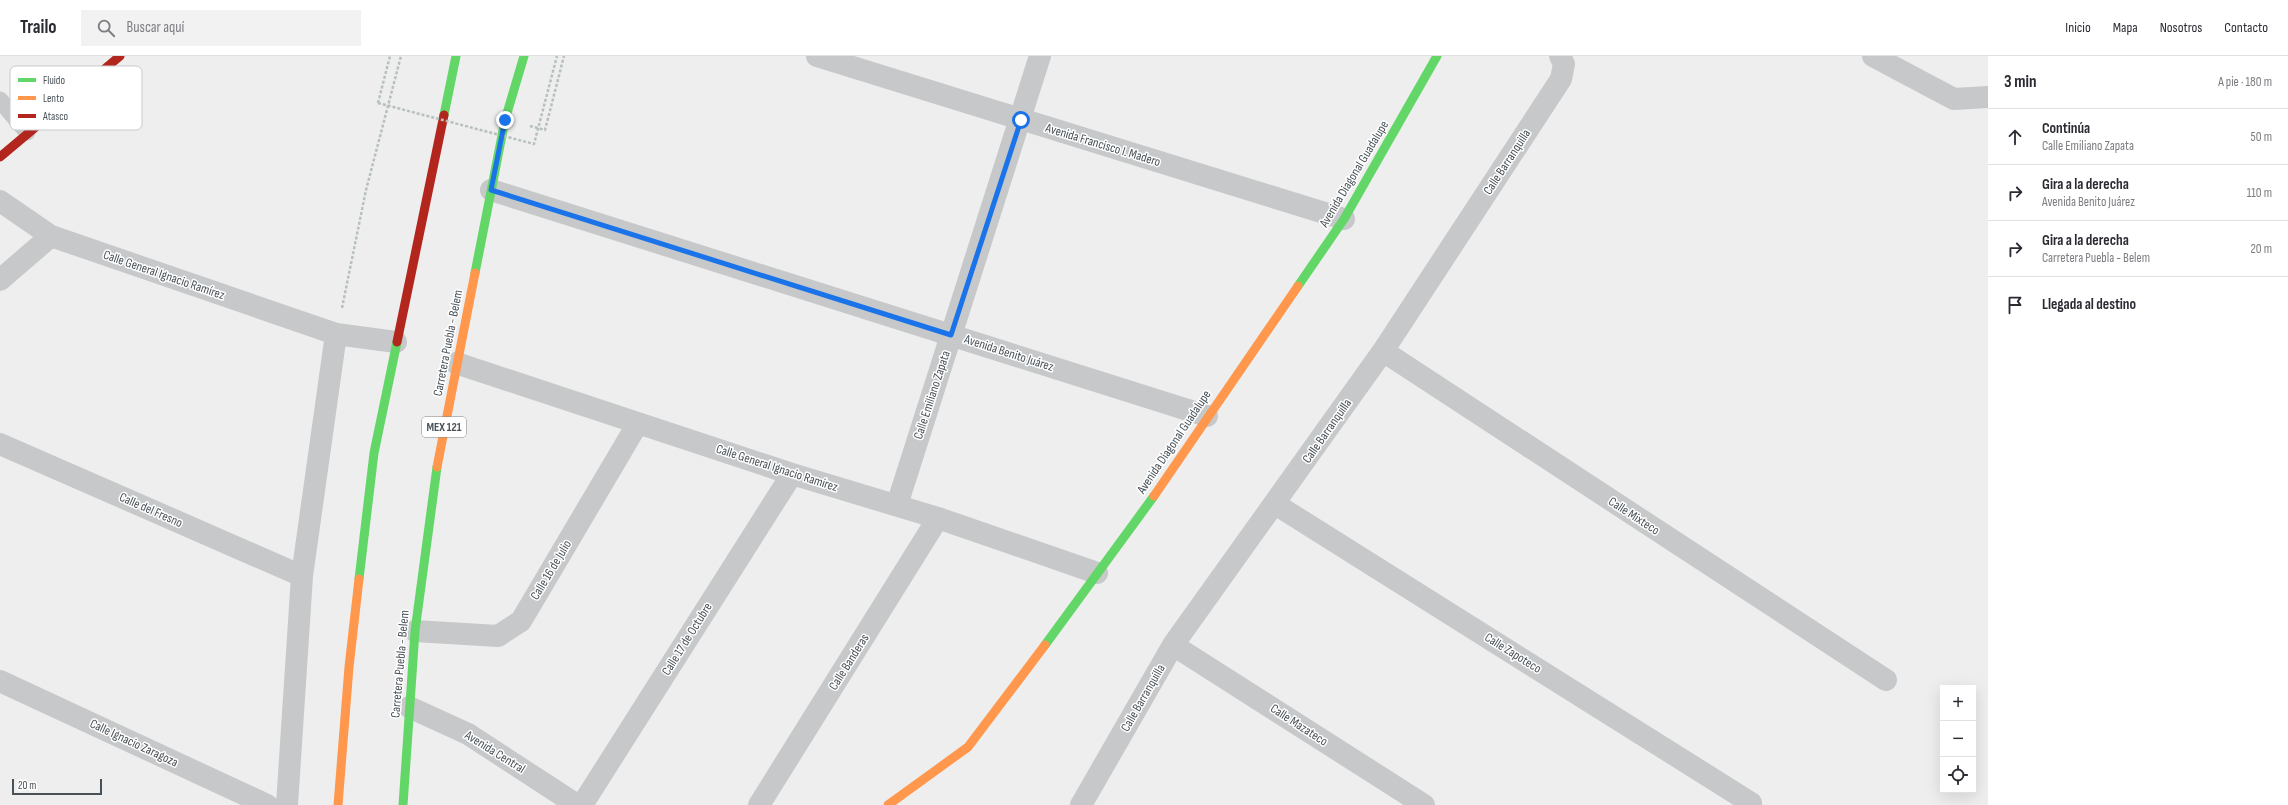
<!DOCTYPE html>
<html lang="es">
<head>
<meta charset="utf-8">
<style>
  :root { --surface:#fff; --page:#f2f2f3; --text:#2b2b33; --muted:#7c7c81; --line:#e1e1e2 }
  body { margin:0; font-family:"Sofia Sans Condensed",sans-serif; background:var(--page); color:var(--text) }
  .controls { position:absolute; right:12px; bottom:12px; display:grid; overflow:hidden; border-radius:0px; box-shadow:0 4px 16px #0002 }
  .controls button { width:36px; height:36px; display:grid; place-items:center; padding:0; border:0; border-bottom:1px solid var(--line); background:var(--surface); color:var(--text); font:20px sans-serif }
  .scale { position:absolute; left:12px; bottom:10px; width:90px; box-sizing:border-box; padding-left:4px; border:2px solid #485158; border-top:0; font-size:11px; line-height:14px; white-space:nowrap; color:#485158; -webkit-text-stroke:3px #fff; paint-order:stroke }
  .stop { position:absolute; width:12px; height:12px; margin:-9px; border:3px solid #1a73e8; border-radius:50%; background:#fff }
  .stop.end { background:#1a73e8; border-color:#fff; box-shadow:0 1px 4px #0008 }
  .list { margin:0; padding:0; list-style:none }
  h2 { display:flex; justify-content:space-between; align-items:center; height:52px; margin:0; padding:0 16px; font-size:17px }
  h2 small { font-size:13px; font-weight:400; color:var(--muted) }
  .list li { display:grid; grid-template-columns:26px 1fr auto; gap:12px; align-items:center; box-sizing:border-box; height:56px; padding:0 16px; border-top:1px solid var(--line) }
  .list b { display:block; font-size:15px; white-space:nowrap }
  .list p { margin:0; font-size:13px; white-space:nowrap; color:var(--muted) }
  .list em { font-size:13px; font-style:normal; color:var(--muted) }
  .icon { flex:none; width:22px; height:22px; fill:none; stroke:currentColor; stroke-width:2; stroke-linecap:round; stroke-linejoin:round }
  .map { position:relative; flex:none; width:1988px; height:749px; overflow:hidden }
  header { display:flex; align-items:center; gap:24px; box-sizing:border-box; height:56px; padding:0 20px; background:var(--surface); border-bottom:1px solid var(--line) }
  header strong { font-size:19px }
  nav { display:flex; gap:22px; margin-inline-start:auto; font-size:14px }
  .search { width:280px; height:36px; background:var(--page); display:flex; align-items:center; gap:10px; box-sizing:border-box; padding:0 14px; border-radius:0px; color:var(--muted); font-size:15px }
  main { display:flex }
  aside { flex:1; background:var(--surface) }
  .map>svg:first-child { display:block }
  .lines { fill:none; stroke-linecap:round; stroke-linejoin:round }
  .path { stroke:#b6c0bc; stroke-width:2.5; stroke-dasharray:3 2; stroke-linecap:butt }
  .lane { stroke:#c6c8c9; stroke-width:17 }
  .street { stroke:#c6c8c9; stroke-width:22 }
  .fast { stroke:#63d668; stroke-width:9 }
  .slow { stroke:#ff974d; stroke-width:9 }
  .jam { stroke:#b3261e; stroke-width:9 }
  .path-bridge { stroke:#b6c0bc; stroke-width:2.5; stroke-dasharray:3 2; stroke-linecap:butt }
  .route { stroke:#1a73e8; stroke-width:5 }
  .labels { text-anchor:middle; dominant-baseline:central; stroke-width:3; stroke-linejoin:round; paint-order:stroke }
  .shield { fill:#fff; stroke:#7f858a; stroke-width:1 }
  .shield-label { font-size:12px; font-weight:bold; fill:#485158 }
  .street-label { font-size:13px; fill:#485158; stroke:#fff }
  .key { fill:#fff; stroke:#c8cbcd; stroke-width:1 }
  .key-label { font-size:11px; fill:#485158 }
</style>
</head>
<body>
<header>
<strong>Trailo</strong>
<div class="search"><svg class="icon" aria-label="search" viewBox="0 0 24 24"><circle cx="10" cy="10" r="6"/><path d="M15 15l6 6"/></svg>Buscar aquí</div>
<nav><a>Inicio</a><a>Mapa</a><a>Nosotros</a><a>Contacto</a></nav>
</header>
<main>
<div class="map">
<svg width="1988" height="749" viewBox="0 0 1988 749">
  <rect width="100%" height="100%" fill="#eee"/>
  <g class="lines">
    <path class="path" d="M378,47l12,-47
      M530,70l15,4 19,-74
      M342,252l24,-118 35,-134"/>
    <path class="lane" d="M0,44l27,32"/>
    <path class="street" d="M817,0l527,163
      M1873,0l81,43 34,-2
      M491,134l716,226
      M0,145l51,35 285,98
      M0,224l51,-44
      M1383,295l503,329
      M456,307l336,111 146,44 159,55
      M0,388l302,132
      M1275,448l476,299
      M897,449l143,-449
      M415,575l83,5 23,-15 117,-198
      M1173,589l251,160
      M0,625l267,124
      M409,651l59,27 109,71
      M287,749l15,-229 34,-242 60,8
      M582,749l210,-331
      M759,749l179,-287
      M1081,749l92,-160 210,-294 178,-272 3,-15 -4,-8"/>
    <path class="fast" d="M444,59l12,-59
      M475,217l30,-153 19,-64
      M1298,230l46,-67 93,-163
      M359,523l15,-126 23,-111
      M1045,589l109,-149
      M403,749l12,-174 22,-164"/>
    <path class="slow" d="M437,411l38,-194
      M1154,440l144,-210
      M338,749l11,-138 10,-88
      M888,749l80,-58 77,-102"/>
    <path class="jam" d="M0,101l120,-101
      M397,286l47,-227"/>
    <path class="path-bridge" d="M378,47l156,41 23,-88"/>
  </g>
  <g class="lines">
    <path class="route" d="M505,64l-14,70 460,145 70,-215"/>
  </g>
  <g class="labels">
    <rect class="shield" x="422" y="361" width="44" height="20" rx="3"/>
    <g class="shield-label">
      <text x="444" y="371">MEX 121</text>
    </g>
    <g class="street-label">
      <text transform="translate(1103 89) rotate(17)">Avenida Francisco I. Madero</text>
      <text transform="translate(1507 106) rotate(-57)">Calle Barranquilla</text>
      <text transform="translate(1354 118) rotate(-59)">Avenida Diagonal Guadalupe</text>
      <text transform="translate(164 219) rotate(19)">Calle General Ignacio Ramírez</text>
      <text transform="translate(448 287) rotate(-79)">Carretera Puebla - Belem</text>
      <text transform="translate(1009 297) rotate(18)">Avenida Benito Juárez</text>
      <text transform="translate(932 339) rotate(-72)">Calle Emiliano Zapata</text>
      <text transform="translate(1327 375) rotate(-55)">Calle Barranquilla</text>
      <text transform="translate(1174 386) rotate(-56)">Avenida Diagonal Guadalupe</text>
      <text transform="translate(777 412) rotate(18)">Calle General Ignacio Ramírez</text>
      <text transform="translate(151 454) rotate(24)">Calle del Fresno</text>
      <text transform="translate(1634 460) rotate(33)">Calle Mixteco</text>
      <text transform="translate(551 514) rotate(-59)">Calle 16 de Julio</text>
      <text transform="translate(687 583) rotate(-58)">Calle 17 de Octubre</text>
      <text transform="translate(1513 597) rotate(32)">Calle Zapoteco</text>
      <text transform="translate(849 606) rotate(-58)">Calle Banderas</text>
      <text transform="translate(400 608) rotate(-85)">Carretera Puebla - Belem</text>
      <text transform="translate(1143 642) rotate(-60)">Calle Barranquilla</text>
      <text transform="translate(1299 669) rotate(33)">Calle Mazateco</text>
      <text transform="translate(134 687) rotate(25)">Calle Ignacio Zaragoza</text>
      <text transform="translate(495 696) rotate(32)">Avenida Central</text>
    </g>
  </g>
  <rect x="10" y="10" width="132" height="64" rx="6" class="key"/>
  <rect x="18" y="22" width="18" height="4" fill="#63d668"/>
  <rect x="18" y="40" width="18" height="4" fill="#ff974d"/>
  <rect x="18" y="58" width="18" height="4" fill="#b3261e"/>
  <g class="key-label">
    <text x="43" y="28">Fluido</text>
    <text x="43" y="46">Lento</text>
    <text x="43" y="64">Atasco</text>
  </g>
</svg>
<div class="controls">
<button>+</button>
<button>−</button>
<button><svg class="icon" aria-label="locate" viewBox="0 0 24 24"><circle cx="12" cy="12" r="6"/><path d="M12 2v4M12 18v4M2 12h4M18 12h4"/></svg></button>
</div>
<div class="scale">20 m</div>
<div class="stop" style="left:1021px;top:64px"></div>
<div class="stop end" style="left:505px;top:64px"></div>
</div>
<aside>
<h2>3 min<small>A pie · 180 m</small></h2>
<ul class="list">
<li><svg class="icon" aria-label="ahead" viewBox="0 0 24 24"><path d="M12 20V5M6 11l6-6 6 6"/></svg><div><b>Continúa</b><p>Calle Emiliano Zapata</p></div><em>50 m</em></li>
<li><svg class="icon" aria-label="right" viewBox="0 0 24 24"><path d="M7 20v-9h11M14 6l5 5-5 5"/></svg><div><b>Gira a la derecha</b><p>Avenida Benito Juárez</p></div><em>110 m</em></li>
<li><svg class="icon" aria-label="right" viewBox="0 0 24 24"><path d="M7 20v-9h11M14 6l5 5-5 5"/></svg><div><b>Gira a la derecha</b><p>Carretera Puebla - Belem</p></div><em>20 m</em></li>
<li><svg class="icon" aria-label="arrive" viewBox="0 0 24 24"><path d="M6 21V4h12l-3 4 3 4H6"/></svg><div><b>Llegada al destino</b></div></li>
</ul>
</aside>
</main>
</body>
</html>
